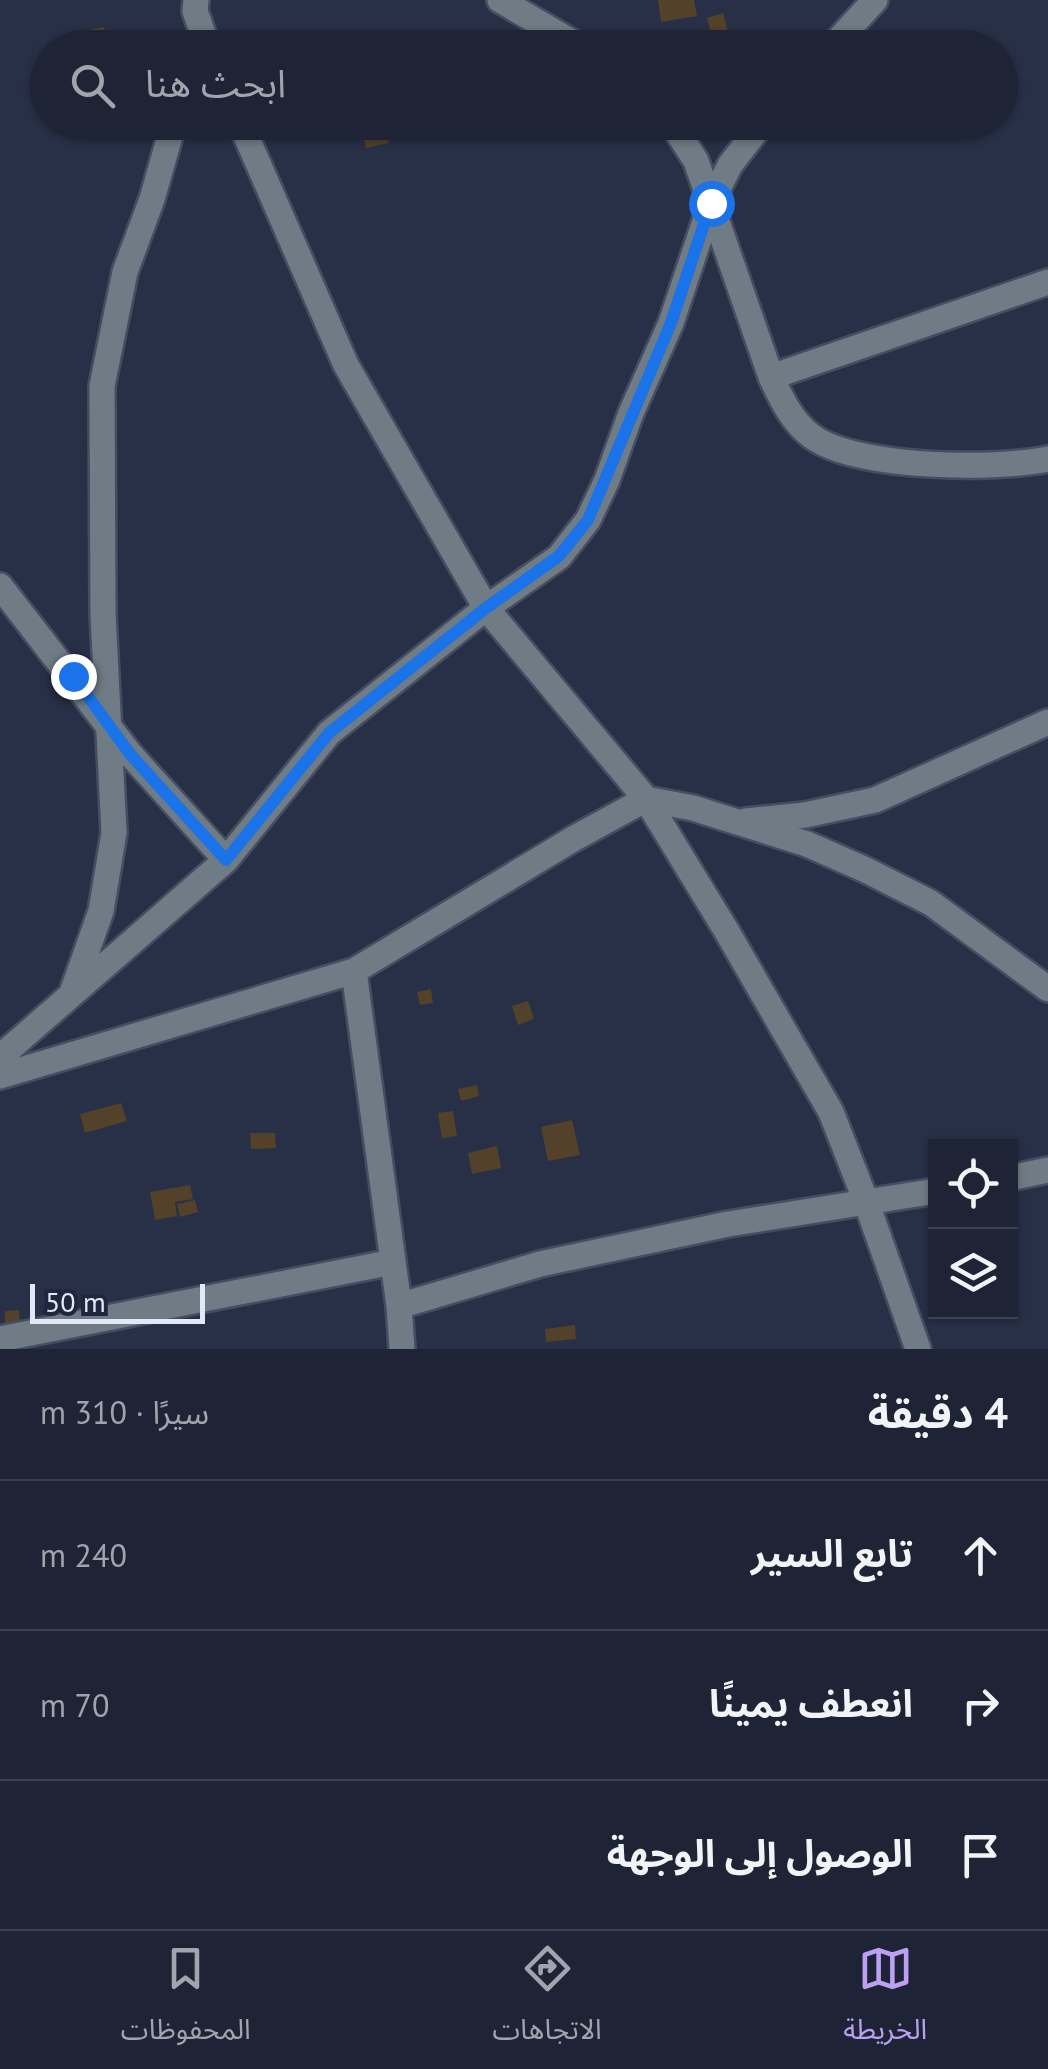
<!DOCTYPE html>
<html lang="ar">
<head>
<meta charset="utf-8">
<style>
  :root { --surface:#1e2435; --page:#2b3041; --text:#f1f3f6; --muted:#a1a4ad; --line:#3c4150; --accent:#bca0f2 }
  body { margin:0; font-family:"PT Sans","Noto Sans Arabic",sans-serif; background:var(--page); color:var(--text); direction:rtl }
  .controls { position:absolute; right:30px; bottom:30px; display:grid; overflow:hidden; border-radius:0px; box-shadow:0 2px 8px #0004 }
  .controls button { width:90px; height:90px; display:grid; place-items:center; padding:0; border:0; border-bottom:2px solid var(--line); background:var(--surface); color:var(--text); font:50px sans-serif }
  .scale { position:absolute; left:30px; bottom:25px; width:175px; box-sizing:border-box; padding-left:10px; border:5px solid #e2e8f7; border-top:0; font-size:28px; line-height:35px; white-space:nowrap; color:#e2e8f7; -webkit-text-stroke:8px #1f263d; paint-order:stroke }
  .stop { position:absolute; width:30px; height:30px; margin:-22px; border:8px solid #1a73e8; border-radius:50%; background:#fff }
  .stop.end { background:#1a73e8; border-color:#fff; box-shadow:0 2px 10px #0008 }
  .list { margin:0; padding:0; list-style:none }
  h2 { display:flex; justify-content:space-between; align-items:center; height:130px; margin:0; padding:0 40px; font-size:42px }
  h2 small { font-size:32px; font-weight:400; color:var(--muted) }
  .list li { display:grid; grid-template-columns:65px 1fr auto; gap:30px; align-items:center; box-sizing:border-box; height:150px; padding:0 40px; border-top:2px solid var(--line) }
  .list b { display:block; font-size:38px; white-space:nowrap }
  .list em { font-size:32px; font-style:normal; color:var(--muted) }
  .icon { flex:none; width:55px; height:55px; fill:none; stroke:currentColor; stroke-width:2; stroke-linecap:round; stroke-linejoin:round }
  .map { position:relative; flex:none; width:1048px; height:1349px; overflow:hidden; direction:ltr }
  .search { position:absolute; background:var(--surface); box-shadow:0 2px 8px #0004; left:30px; right:30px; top:30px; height:110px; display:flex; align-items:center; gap:25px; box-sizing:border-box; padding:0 35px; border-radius:55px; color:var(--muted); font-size:38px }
  .sheet { height:580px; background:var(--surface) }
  nav { display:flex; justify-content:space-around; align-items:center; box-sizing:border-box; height:140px; border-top:2px solid var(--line); background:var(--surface); font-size:28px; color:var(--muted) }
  nav a { display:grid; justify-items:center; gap:5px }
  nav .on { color:var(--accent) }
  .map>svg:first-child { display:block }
  .building { fill:#53412a }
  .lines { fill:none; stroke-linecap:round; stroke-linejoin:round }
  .minor-casing { stroke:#464d63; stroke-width:30 }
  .minor { stroke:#707c85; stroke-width:25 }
  .route { stroke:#1a73e8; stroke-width:12 }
</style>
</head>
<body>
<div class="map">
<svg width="1048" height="1349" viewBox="0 0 1048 1349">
  <rect width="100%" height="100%" fill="#283047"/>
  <path class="building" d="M658,0h36l3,16 -36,6z
    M723,13l5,19 -16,5 -5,-19z
    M104,27l3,15 -15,3 -3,-15z
    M142,31l2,15 -16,2 -2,-15z
    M345,122h15l2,10 -14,3z
    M385,127l4,16 -23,5 -4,-16z
    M431,989l2,14 -13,2 -3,-13z
    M528,1001l6,18 -16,6 -6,-19z
    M477,1085l2,11 -18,5 -3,-12z
    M121,1103l6,18 -42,12 -5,-19z
    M453,1111l4,25 -15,2 -4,-25z
    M572,1120l8,35 -32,6 -7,-34z
    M250,1133h25l1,15 -25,1z
    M497,1146l4,22 -29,6 -4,-21z
    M190,1185l3,14 -18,3 2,14 -22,4 -5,-28z
    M195,1200l3,12 -18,5 -3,-13z
    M19,1310l1,15 -15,1v-15z
    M575,1325l1,14 -30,3 -1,-13z"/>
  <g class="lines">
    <defs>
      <path id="minor" d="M196,0l-1,11 13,37
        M500,0l82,48
        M831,48l44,-48
        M240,122l106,243 140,243 160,191 80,131 105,182 36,92 51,145
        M671,122l25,39 75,216c10,21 20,43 39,58 43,34 185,35 238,24
        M771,377l277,-95
        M0,586l130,168 96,106
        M746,821l59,-6 70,-15 173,-78
        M354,971l45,335 3,43
        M73,990l28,-79 13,-78 -11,-219 -1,-228 23,-114 27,-73 22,-77
        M0,1057l226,-197 103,-127 157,-125 73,-51 29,-37 19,-40 24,-67 40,-90 40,-120 19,-38 33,-43
        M0,1076l354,-105 219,-132 73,-40 47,9 114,36 59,26 65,33 117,86
        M1010,1178l38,-8
        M399,1306l141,-42 188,-40 208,-33
        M0,1339l393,-77"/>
    </defs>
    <use href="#minor" class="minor-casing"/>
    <use href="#minor" class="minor"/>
  </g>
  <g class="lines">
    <path class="route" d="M73,676l57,78 96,106 103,-127 157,-125 73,-52 29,-36 83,-197 40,-120"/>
  </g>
</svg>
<div class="controls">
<button><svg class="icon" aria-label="locate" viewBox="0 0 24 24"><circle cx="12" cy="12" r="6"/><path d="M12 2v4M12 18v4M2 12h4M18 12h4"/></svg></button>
<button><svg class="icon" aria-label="layers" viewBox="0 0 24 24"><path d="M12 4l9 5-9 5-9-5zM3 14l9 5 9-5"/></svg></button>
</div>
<div class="scale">50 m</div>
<div class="stop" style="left:711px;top:203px"></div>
<div class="stop end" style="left:73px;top:676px"></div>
<div class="search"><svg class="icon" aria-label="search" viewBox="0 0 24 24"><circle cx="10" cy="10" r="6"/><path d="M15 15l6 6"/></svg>ابحث هنا</div>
</div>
<section class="sheet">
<h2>4 دقيقة<small>سيرًا · 310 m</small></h2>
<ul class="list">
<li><svg class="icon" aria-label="ahead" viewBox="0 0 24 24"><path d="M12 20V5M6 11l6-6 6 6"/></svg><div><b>تابع السير</b></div><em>240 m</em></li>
<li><svg class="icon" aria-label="right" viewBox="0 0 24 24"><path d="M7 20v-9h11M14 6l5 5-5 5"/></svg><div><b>انعطف يمينًا</b></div><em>70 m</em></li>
<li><svg class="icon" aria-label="arrive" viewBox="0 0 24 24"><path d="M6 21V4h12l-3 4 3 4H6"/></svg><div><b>الوصول إلى الوجهة</b></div></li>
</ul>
</section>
<nav>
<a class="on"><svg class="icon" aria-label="map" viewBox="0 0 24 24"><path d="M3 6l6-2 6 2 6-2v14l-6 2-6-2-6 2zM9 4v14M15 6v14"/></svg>الخريطة</a>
<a><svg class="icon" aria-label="directions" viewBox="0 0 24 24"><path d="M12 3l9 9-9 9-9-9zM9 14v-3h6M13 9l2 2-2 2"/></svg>الاتجاهات</a>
<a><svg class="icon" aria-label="saved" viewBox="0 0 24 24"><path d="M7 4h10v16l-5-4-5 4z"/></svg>المحفوظات</a>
</nav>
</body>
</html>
